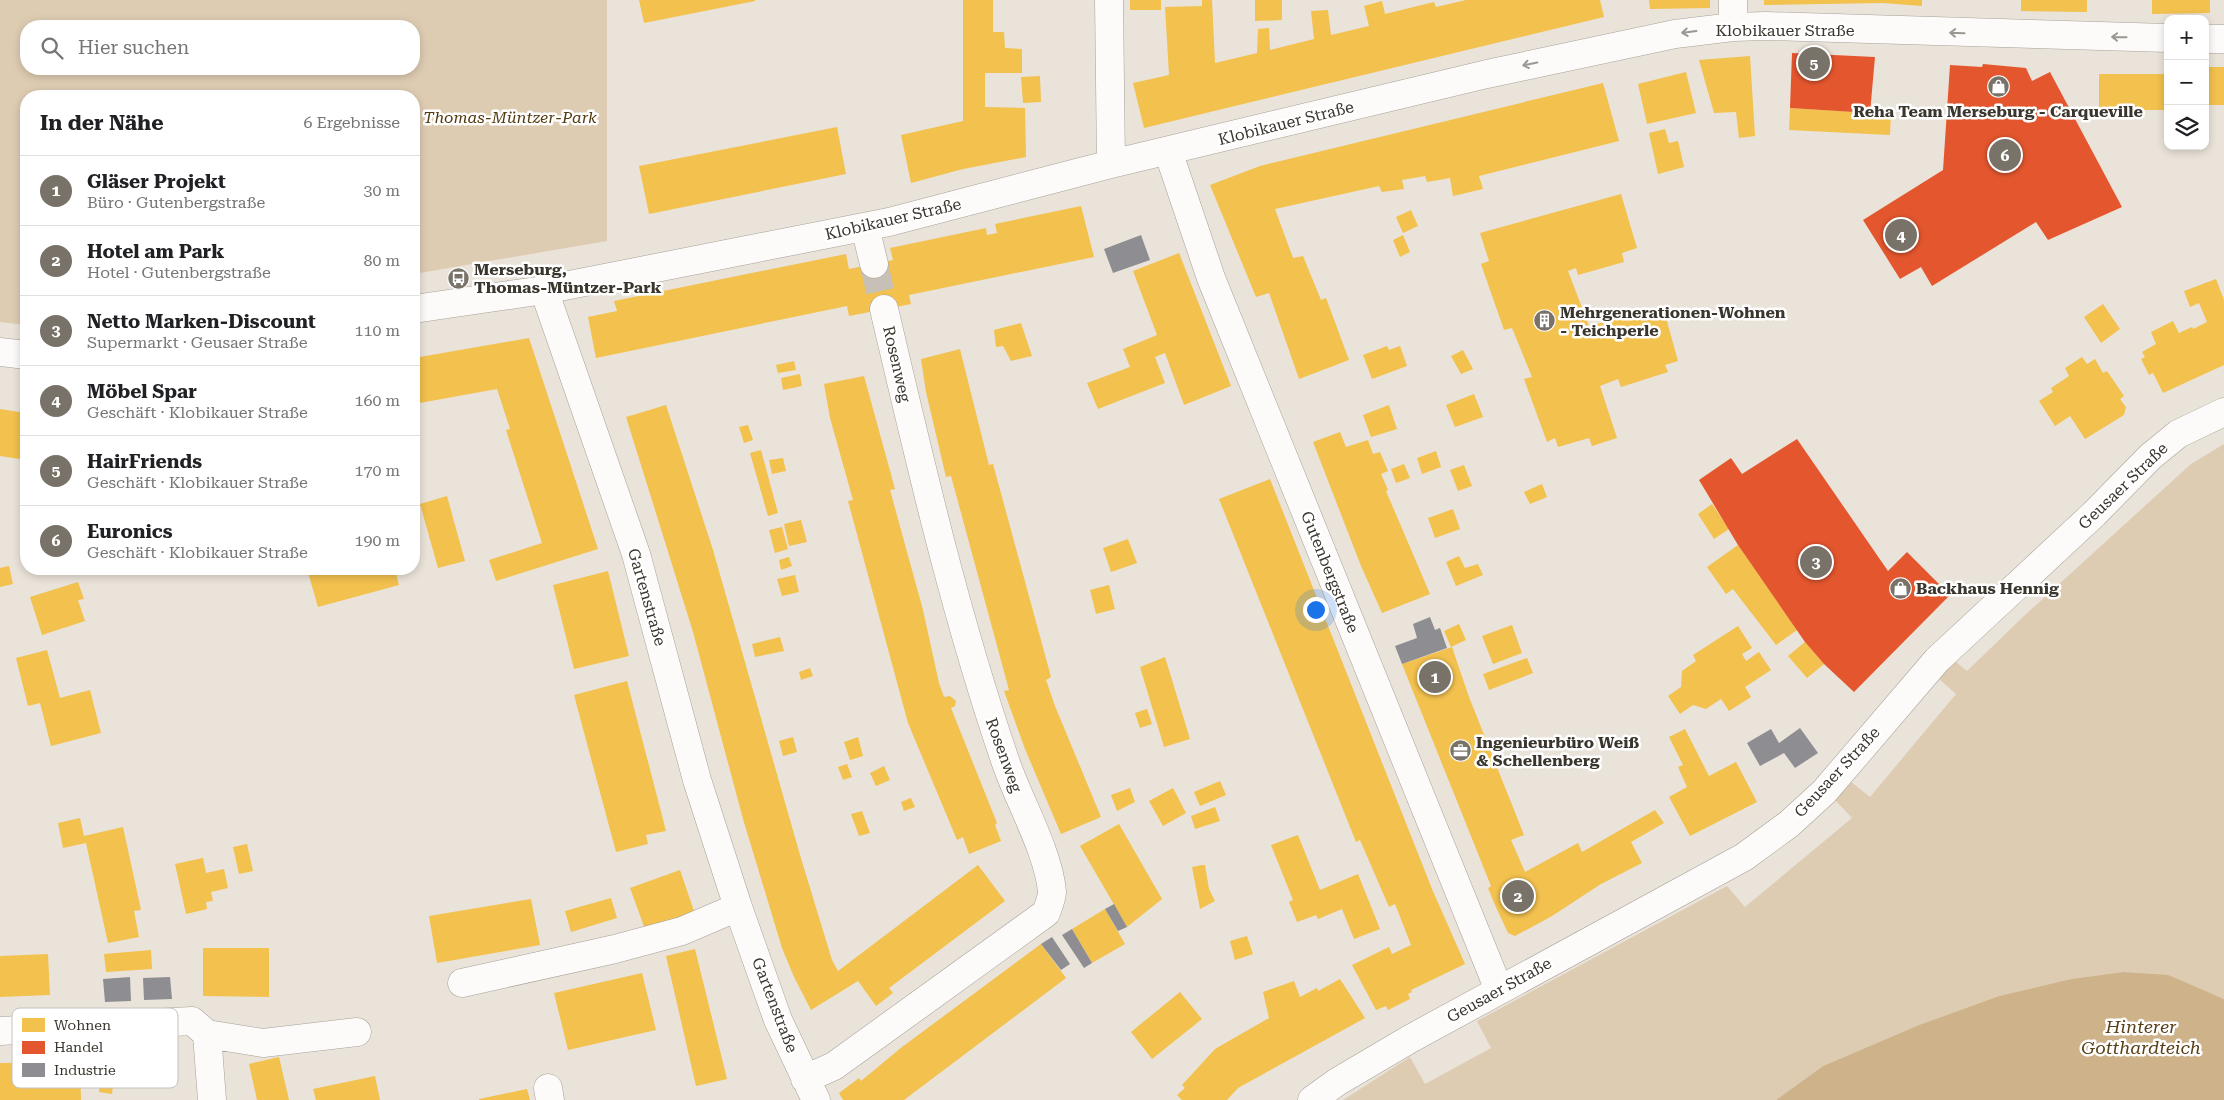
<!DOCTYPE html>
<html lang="de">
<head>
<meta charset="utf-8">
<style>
  :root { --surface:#fff; --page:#f6f6f6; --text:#202124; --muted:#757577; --line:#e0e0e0; --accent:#787269 }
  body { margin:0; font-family:"Roboto Serif",serif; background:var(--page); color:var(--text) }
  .controls { position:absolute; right:15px; top:15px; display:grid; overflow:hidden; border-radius:10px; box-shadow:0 2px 8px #0003 }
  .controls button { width:45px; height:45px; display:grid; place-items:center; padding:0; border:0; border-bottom:1px solid var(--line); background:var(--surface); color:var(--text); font:25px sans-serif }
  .you { position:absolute; left:1315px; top:609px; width:18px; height:18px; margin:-12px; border:4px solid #fff; border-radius:50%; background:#1a73e8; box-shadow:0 0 0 8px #1a73e833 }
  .badge { display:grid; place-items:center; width:32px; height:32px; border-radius:50%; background:var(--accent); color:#fff; font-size:16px; font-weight:700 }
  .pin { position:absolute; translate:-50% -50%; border:2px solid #fff; box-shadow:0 1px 5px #0006 }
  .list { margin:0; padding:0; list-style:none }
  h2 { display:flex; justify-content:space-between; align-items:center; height:65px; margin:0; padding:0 20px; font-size:21px }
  h2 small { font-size:16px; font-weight:400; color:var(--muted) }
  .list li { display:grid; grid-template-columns:32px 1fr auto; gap:15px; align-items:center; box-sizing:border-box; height:70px; padding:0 20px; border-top:1px solid var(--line) }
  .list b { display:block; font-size:19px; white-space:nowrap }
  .list p { margin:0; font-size:16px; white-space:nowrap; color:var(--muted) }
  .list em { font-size:16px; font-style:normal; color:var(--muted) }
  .icon { flex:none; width:28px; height:28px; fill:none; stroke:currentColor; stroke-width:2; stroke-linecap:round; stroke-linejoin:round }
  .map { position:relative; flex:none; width:2224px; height:1100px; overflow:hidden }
  .search { position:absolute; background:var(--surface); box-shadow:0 2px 8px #0003; left:20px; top:20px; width:400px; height:55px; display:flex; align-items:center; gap:12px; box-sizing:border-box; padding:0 18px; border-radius:20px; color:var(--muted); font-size:19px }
  .panel { position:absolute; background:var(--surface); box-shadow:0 2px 8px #0003; left:20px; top:90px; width:400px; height:485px; border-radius:20px }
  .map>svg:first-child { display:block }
  .green { fill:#deccb2; fill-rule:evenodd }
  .water { fill:#cdb28a }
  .homes { fill:#f2c14e }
  .shops { fill:#e4572e }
  .industry { fill:#8d8d92 }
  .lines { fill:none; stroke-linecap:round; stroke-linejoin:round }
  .minor-tunnel { stroke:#c7c0b7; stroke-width:28; stroke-dasharray:28 14; stroke-linecap:butt }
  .minor-casing { stroke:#a6a099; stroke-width:29 }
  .minor { stroke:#fcfbf9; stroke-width:28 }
  .oneway { stroke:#9b9893 }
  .labels { text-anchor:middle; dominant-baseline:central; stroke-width:5; stroke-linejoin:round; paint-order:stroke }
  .street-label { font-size:16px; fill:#3a352d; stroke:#fff }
  .poi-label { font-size:16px; font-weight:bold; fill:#3a352d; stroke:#fff; text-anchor:start }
  .park-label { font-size:16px; font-style:italic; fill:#52390e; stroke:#fff }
  .water-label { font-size:18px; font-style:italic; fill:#583f15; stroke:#fff }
  .key { fill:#fff; stroke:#c4c2c0; stroke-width:1 }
  .key-label { font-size:14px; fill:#3a352d }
</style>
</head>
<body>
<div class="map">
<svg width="2224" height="1100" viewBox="0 0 2224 1100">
  <rect width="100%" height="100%" fill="#eae3d9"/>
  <path class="green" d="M0,0h607v241l-193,33v-178h-388v229l-26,-3zM26,26h388v43h-388z
    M2224,444v555l-6,-3 -95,-24 -52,7 -72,17 -80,29 -96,41 -47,34h-433l67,-43 15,27 66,-36 -14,-27 250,-135 18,21 107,-89 -17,-18 15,-19 20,16 86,-103 -18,-16 17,-17 12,10 58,-56 166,-151z"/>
  <path class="water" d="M2123,972l45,3 56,24v101h-448l47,-34 96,-41 80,-29 72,-17z"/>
  <path class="homes" d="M639,0h116v1l-111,22z
    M963,0h30v32h11l1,16 17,1v24h-37v34l40,1 1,49 -63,12 -52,14 -10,-48 62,-14z
    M1130,0h31v10h-31z
    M1202,0h10l3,63 42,-10 1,-24 11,-1 1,22 44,-11 -3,-28 17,-1 3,25 38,-9 -5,-20 18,-5 3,13 49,-12 2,5 30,-7h134l4,17 -460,111 -11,-45 36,-8 -4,-68 37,-1z
    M1255,0h27v20l-27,1z
    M1649,0h61v8l-60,1z
    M1764,0h158v6l-39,-3 -119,2z
    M2021,0h66v12l-66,-1z
    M2152,0h58v13l-58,1z
    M1750,56l5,80 -16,2 -3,-26 -22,1 -15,-53z
    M2205,67h19v38h-19z
    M1686,72l10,41 -49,11 -9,-40z
    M2099,74h69v36h-69z
    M1040,76l1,26 -18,1 -2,-26z
    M1603,83l16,58 -140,35 4,13 -30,7 -3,-18 -23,4 -2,-6 -23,4 2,9 -22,3 -3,-6 -104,23 18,49 10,-2 18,44 5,-2 23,62 -50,19 -30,-86 -13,4 -46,-112 50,-19z
    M1790,108l101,6 -1,21 -101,-5z
    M837,127l9,47 -197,40 -10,-48z
    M1665,129l4,14 9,-2 6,26 -26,7 -9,-41z
    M1621,194l16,54 -15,5 2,9 -46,13 -2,-7 -8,3 21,55 74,-19 15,54 -13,4 3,7 -47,15 -3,-8 -18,7 17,52 -25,8 -3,-8 -31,9 -3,-9 -8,4 -23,-63 8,-2 -20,-49 -8,2 -23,-66 8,-3 -9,-28z
    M1081,206l13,51 -185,38 2,9 -62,12 -2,-10 -251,52 -8,-41 29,-6 -3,-10 232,-47 3,15 44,-9 -3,-12 96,-20 1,7 10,-2 -2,-9z
    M1411,210l7,16 -15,7 -7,-16z
    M1403,235l7,17 -10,5 -7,-17z
    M1179,253l52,133 -47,19 -19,-52 -10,4 10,26 -67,26 -11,-26 43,-16 -7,-18 34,-14 -24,-64z
    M2216,279l8,21v65l-61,28 -10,-20 -4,2 -8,-16 4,-2 -3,-5 14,-8 -5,-12 22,-11 6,12 13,-6 1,2 14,-7 -8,-19 -9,4 -6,-16z
    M2103,304l17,25 -19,14 -17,-26z
    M1021,323l11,33 -21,5 -8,-15 -7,1 -2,-17z
    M529,338l69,211 -102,32 -7,-21 53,-17 -36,-113 4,-1 -13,-40 -83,15v-46z
    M1387,346l2,4 11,-4 7,20 -35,13 -9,-24z
    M960,349l29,116 4,-1 58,213 -5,3 9,26 46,111 -40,17 -36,-85 -21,-58 5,-1 -58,-214 -5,1 -20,-85 -5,-33z
    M1463,350l10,19 -12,5 -10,-18z
    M2082,357l5,7 8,-5 8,14 4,-2 17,25 -4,3 6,8 -2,8 -39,24 -15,-23 -15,10 -16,-25 14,-9 -2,-4 18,-12 -4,-8z
    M794,361l2,9 -18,3 -2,-8z
    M800,374l2,12 -19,4 -2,-12z
    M864,376l31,113 -5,1 33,120 16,73 5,14 6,-1 6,5 -1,5 -4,2 46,115 -2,2 6,16 -32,13 -6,-17 -6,3 -49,-117 -60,-222 5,-1 -23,-82 -6,-34z
    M1474,394l9,23 -28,10 -9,-22z
    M666,405l47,145 87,305 32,105 6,11 140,-106 27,36 -116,87 4,5 -17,13 -18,-25 -47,29 -17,-33 -12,-29 -39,-129 -50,-187 -67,-215z
    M1389,405l8,24 -26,8 -8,-22z
    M0,409l26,4v47l-26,-4z
    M748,425l5,15 -9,3 -5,-16z
    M1340,432l6,15 22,-7 5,14 7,-2 8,19 -7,3 7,16 -2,1 44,103 -48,19 -21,-47 -48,-124z
    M761,450l17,63 -10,3 -18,-63z
    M1436,451l5,16 -19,7 -5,-16z
    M783,458l3,13 -14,3 -3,-14z
    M1404,464l6,14 -14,5 -5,-14z
    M1464,465l8,21 -14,5 -8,-21z
    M1270,479l162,410 33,75 -54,26 1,2 -4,2 2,5 -22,11 -2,-4 -10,4 -24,-45 37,-18 3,7 19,-9 -16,-41 -6,3 -29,-67 -4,2 -137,-343z
    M1542,484l5,13 -17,7 -6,-12z
    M447,496l18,65 -27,7 -18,-64z
    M1712,504l17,25 -15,10 -16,-25z
    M1453,509l7,20 -25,9 -7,-20z
    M801,520l6,22 -18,4 -5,-22z
    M782,527l6,22 -13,4 -6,-23z
    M1128,539l9,24 -26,9 -8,-24z
    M1738,545l59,85 -21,15 -43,-56 -7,5 -19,-27z
    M1459,556l6,12 13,-4 5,11 -27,11 -10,-24z
    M789,557l3,9 -11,4 -2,-10z
    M9,566l4,18 -13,3v-19z
    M307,569h88l4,16 -81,22z
    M608,571l21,85 -55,13 -21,-84z
    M795,575l4,17 -17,4 -5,-17z
    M78,582l6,17 -6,1 7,21 -43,14 -12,-38z
    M1109,585l6,24 -19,5 -6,-24z
    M1459,624l7,16 -15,7 -7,-16z
    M1512,625l10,28 -29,11 -11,-28z
    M1738,626l14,22 -10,6 4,7 13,-9 12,18 -26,17 6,10 -22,14 -8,-12 -15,10 -13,-4 -13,9 -12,-18 13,-9 1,-16 14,-10 -3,-6z
    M780,637l4,14 -29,6 -3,-13z
    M1805,642l19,22 -17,14 -19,-22z
    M1452,647l17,50 55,138 -13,5 14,32 53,-29 4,9 73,-42 9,13 -33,19 11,21 -41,21 -49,32 -37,20 -7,-3 -13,-28 -7,-17 3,-2 -89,-222z
    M47,650l13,48 30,-8 11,43 -50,13 -11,-43 -12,3 -12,-48z
    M1165,657l25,82 -26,8 -24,-80z
    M1527,658l6,15 -44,17 -6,-16z
    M810,668l3,8 -12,4 -2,-8z
    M627,681l39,150 -20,4 2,9 -32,8 -42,-157z
    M1147,709l5,15 -12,4 -5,-15z
    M1685,729l24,47 27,-14 21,40 -67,34 -21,-39 18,-10 -9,-20 5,-2 -14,-28z
    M793,737l4,15 -14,4 -4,-15z
    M858,737l5,19 -13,4 -6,-18z
    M847,764l5,13 -9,3 -5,-13z
    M884,766l6,14 -14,6 -6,-13z
    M1220,781l6,14 -26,11 -6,-14z
    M1130,788l5,14 -18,9 -6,-16z
    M1173,788l13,25 -23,13 -14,-25z
    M911,798l4,9 -11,4 -3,-9z
    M1215,807l5,14 -25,8 -4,-13z
    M862,811l8,22 -11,3 -8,-22z
    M80,818l4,18 39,-9 18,83 -7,1 5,26 -31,6 -22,-100 -23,5 -5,-25z
    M1119,824l43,75 -35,28 -47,-81z
    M1298,835l22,55 38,-16 22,55 -26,10 -12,-30 -24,10 -2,-4 -19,7 -8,-20 4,-2 -22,-55z
    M247,844l6,27 -14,3 -6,-27z
    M203,858l3,15 18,-4 4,19 -17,4 2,9 -7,1 1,7 -21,5 -11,-50z
    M1202,865h3l4,24 6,12 -15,8 -8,-42z
    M680,870l15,44 -49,18 -16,-44z
    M611,898l6,20 -46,14 -6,-21z
    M531,899l9,46 -103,18 -8,-47z
    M1105,909l20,35 -33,19 -20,-34z
    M1247,936l6,18 -18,6 -5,-19z
    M1041,944l25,34 -162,122h-61l-4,-7 20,-15 2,3 41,-34z
    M203,948h66v49l-66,-1z
    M695,949l32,130 -31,7 -30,-130z
    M151,950l1,19 -46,3 -2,-18z
    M48,954l2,41 -50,2v-41z
    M642,973l14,57 -88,20 -14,-57z
    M1340,979l25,39 -127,70 -11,12h-45l-5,-5 8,-7 -3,-3 33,-36 54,-31 -6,-26 31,-11 6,16 17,-9 1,3z
    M1180,992l22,27 -50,40 -21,-27z
    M104,1050l13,2 -5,42 -13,-2z
    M279,1057l10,43h-32l-8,-36z
    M80,1062l1,38h-81v-37z
    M375,1076l5,24h-64l-3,-11z
    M527,1089l3,11h-51v-1z"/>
  <path class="shops" d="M1792,53l83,4 -5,56 -80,-5z
    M1983,64l43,4 6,13 18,-9 72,135 -74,33 -12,-18 -104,64 -11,-19 -21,12 -37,-59 80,-50 7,-105 32,2z
    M1797,439l91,132 19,-19 43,43 -96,97 -30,-28 -19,-22 -67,-97 -39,-65 32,-22 11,16z"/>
  <path class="industry" d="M1141,235l9,25 -37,13 -9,-24z
    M1430,617l5,13 5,-2 7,20 -45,16 -7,-18 22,-8 -4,-14z
    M1800,728l18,25 -23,15 -11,-15 -24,13 -13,-23 24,-14 8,14z
    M1114,904l13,23 -9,4 -13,-22z
    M1072,929l20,34 -8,5 -22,-33z
    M1052,937l18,27 -9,6 -20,-26z
    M130,977l1,24 -26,1 -2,-23z
    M170,977l2,22 -28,1 -1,-22z"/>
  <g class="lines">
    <path class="minor-tunnel" d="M874,264l10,45"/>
    <defs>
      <path id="minor" d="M1109,0l2,164
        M1733,0v27
        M2205,39h19
        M1168,151l43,127 288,712
        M865,227l9,37
        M544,290l92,264 61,226 41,127 40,113 38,80
        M414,309l130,-19 345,-68 222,-58 376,-90 188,-40 58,-7 33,-1 402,12
        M0,352l26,3
        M462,983l153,-34 67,-18 56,-24
        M0,1031l192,-10 15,13 5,66
        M207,1034l56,9 94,-11
        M805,1079l29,-13 212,-153c2,-6 6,-15 6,-21 -3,-39 -33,-91 -46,-129 -51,-148 -86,-301 -122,-454
        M548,1088l2,12
        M1312,1100l25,-18 73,-43 334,-182 45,-33 35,-32 113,-132 157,-146 56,-57 28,-23 46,-22"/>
    </defs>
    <use href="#minor" class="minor-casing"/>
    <use href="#minor" class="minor"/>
  </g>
  <defs><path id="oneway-shaft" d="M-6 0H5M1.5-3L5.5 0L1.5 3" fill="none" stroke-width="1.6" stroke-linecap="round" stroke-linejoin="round" transform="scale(1.25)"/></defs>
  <g class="oneway">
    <use href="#oneway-shaft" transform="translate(1689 32) rotate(173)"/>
    <use href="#oneway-shaft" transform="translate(1957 33) rotate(-178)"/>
    <use href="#oneway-shaft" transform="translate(2119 37) rotate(-179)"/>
    <use href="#oneway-shaft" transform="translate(1530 64) rotate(168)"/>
  </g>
  <defs>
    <symbol id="shop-disc" viewBox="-11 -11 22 22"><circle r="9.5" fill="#787269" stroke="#fff"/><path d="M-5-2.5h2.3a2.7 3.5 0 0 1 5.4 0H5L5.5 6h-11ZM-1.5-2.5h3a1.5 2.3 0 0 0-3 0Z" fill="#fff"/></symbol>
    <symbol id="bus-disc" viewBox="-11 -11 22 22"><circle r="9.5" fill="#787269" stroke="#fff"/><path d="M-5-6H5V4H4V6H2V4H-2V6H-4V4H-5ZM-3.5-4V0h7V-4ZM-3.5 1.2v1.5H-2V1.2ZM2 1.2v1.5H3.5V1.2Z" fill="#fff"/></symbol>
    <symbol id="building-disc" viewBox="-11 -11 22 22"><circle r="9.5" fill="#787269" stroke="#fff"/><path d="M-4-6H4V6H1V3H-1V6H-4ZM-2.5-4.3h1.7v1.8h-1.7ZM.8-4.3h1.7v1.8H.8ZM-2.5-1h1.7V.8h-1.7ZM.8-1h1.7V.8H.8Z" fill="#fff"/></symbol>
    <symbol id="office-disc" viewBox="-11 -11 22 22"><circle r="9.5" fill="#787269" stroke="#fff"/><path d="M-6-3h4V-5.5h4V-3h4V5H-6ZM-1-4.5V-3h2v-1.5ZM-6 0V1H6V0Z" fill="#fff"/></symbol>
  </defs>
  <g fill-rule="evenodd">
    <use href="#shop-disc" x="1986" y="74" width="25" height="25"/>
    <use href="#bus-disc" x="446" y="266" width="25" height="25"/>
    <use href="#building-disc" x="1532" y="308" width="25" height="25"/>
    <use href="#shop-disc" x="1888" y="576" width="25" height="25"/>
    <use href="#office-disc" x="1448" y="738" width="25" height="25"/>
  </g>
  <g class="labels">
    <g class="street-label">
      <text x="1785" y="30">Klobikauer Straße</text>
      <text transform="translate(1286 123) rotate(-14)">Klobikauer Straße</text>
      <text transform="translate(893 219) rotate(-13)">Klobikauer Straße</text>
      <text transform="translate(897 364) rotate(77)">Rosenweg</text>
      <text transform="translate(2123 486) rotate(-44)">Geusaer Straße</text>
      <text transform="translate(1330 572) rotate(68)">Gutenbergstraße</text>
      <text transform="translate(647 597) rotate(74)">Gartenstraße</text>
      <text transform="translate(1004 755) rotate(70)">Rosenweg</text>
      <text transform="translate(1837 772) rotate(-47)">Geusaer Straße</text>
      <text transform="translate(1499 990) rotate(-29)">Geusaer Straße</text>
      <text transform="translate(775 1005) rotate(69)">Gartenstraße</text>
    </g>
    <g class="poi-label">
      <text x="1998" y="111" text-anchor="middle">Reha Team Merseburg - Carqueville</text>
      <text x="474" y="269">Merseburg,<tspan x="474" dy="18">Thomas-Müntzer-Park</tspan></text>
      <text x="1560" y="312">Mehrgenerationen-Wohnen<tspan x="1560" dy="18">- Teichperle</tspan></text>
      <text x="1916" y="588">Backhaus Hennig</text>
      <text x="1476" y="742">Ingenieurbüro Weiß<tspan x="1476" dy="18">&amp; Schellenberg</tspan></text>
    </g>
    <g class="park-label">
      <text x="510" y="117">Thomas-Müntzer-Park</text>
    </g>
    <g class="water-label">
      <text x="2141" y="1026">Hinterer<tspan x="2141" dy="21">Gotthardteich</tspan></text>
    </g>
  </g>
  <rect x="12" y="1008" width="166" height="80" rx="8" class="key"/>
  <rect x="22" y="1018" width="23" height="14" fill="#f2c14e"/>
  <rect x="22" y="1041" width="23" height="13" fill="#e4572e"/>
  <rect x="22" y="1063" width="23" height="14" fill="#8d8d92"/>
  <g class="key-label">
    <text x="54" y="1030">Wohnen</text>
    <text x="54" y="1052">Handel</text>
    <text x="54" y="1075">Industrie</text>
  </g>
</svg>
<div class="controls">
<button>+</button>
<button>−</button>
<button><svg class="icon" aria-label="layers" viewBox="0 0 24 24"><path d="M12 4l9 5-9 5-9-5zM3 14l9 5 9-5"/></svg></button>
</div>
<div class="you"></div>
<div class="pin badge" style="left:1435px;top:677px">1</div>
<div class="pin badge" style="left:1518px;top:896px">2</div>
<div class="pin badge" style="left:1816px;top:562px">3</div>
<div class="pin badge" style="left:1901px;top:235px">4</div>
<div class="pin badge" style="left:1814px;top:63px">5</div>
<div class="pin badge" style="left:2005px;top:155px">6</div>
<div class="search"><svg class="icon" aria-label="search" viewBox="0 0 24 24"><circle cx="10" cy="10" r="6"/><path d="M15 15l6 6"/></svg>Hier suchen</div>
<section class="panel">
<h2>In der Nähe<small>6 Ergebnisse</small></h2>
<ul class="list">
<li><span class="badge">1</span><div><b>Gläser Projekt</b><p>Büro · Gutenbergstraße</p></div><em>30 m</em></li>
<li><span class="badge">2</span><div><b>Hotel am Park</b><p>Hotel · Gutenbergstraße</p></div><em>80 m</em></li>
<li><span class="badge">3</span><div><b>Netto Marken-Discount</b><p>Supermarkt · Geusaer Straße</p></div><em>110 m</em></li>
<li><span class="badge">4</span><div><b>Möbel Spar</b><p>Geschäft · Klobikauer Straße</p></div><em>160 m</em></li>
<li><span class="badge">5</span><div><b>HairFriends</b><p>Geschäft · Klobikauer Straße</p></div><em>170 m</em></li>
<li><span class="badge">6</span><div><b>Euronics</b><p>Geschäft · Klobikauer Straße</p></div><em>190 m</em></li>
</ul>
</section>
</div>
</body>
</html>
